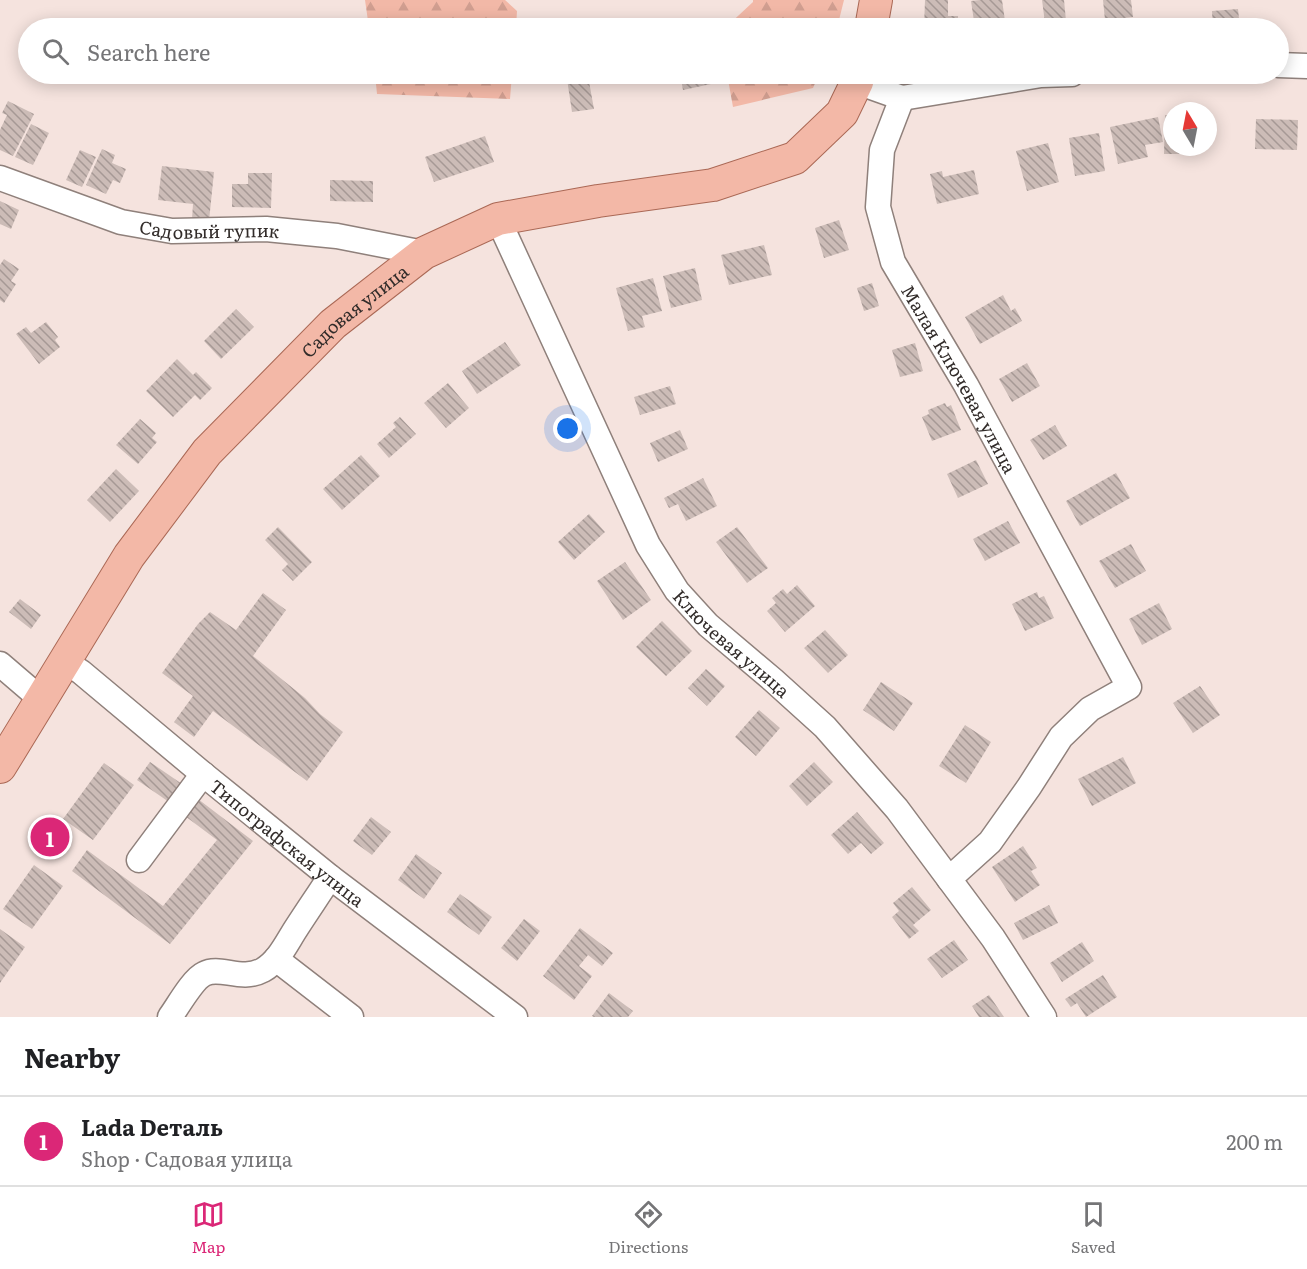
<!DOCTYPE html>
<html lang="en">
<head>
<meta charset="utf-8">
<style>
  :root { --surface:#fff; --page:#f6f6f6; --text:#202124; --muted:#757577; --line:#e0e0e0; --accent:#db2777 }
  body { margin:0; font-family:Literata,serif; background:var(--page); color:var(--text) }
  .compass { position:absolute; left:1163px; top:102px; width:54px; height:54px; border-radius:50%; background:var(--surface); box-shadow:0 3px 15px #0003; rotate:350deg }
  .you { position:absolute; left:568px; top:429px; width:21px; height:21px; margin:-15px; border:4px solid #fff; border-radius:50%; background:#1a73e8; box-shadow:0 0 0 9px #1a73e833 }
  .badge { display:grid; place-items:center; width:39px; height:39px; border-radius:50%; background:var(--accent); color:#fff; font-size:20px; font-weight:700 }
  .pin { position:absolute; translate:-50% -50%; border:3px solid #fff; box-shadow:0 2px 6px #0006 }
  .list { margin:0; padding:0; list-style:none }
  h2 { display:flex; justify-content:space-between; align-items:center; height:78px; margin:0; padding:0 24px; font-size:26px }
  h2 small { font-size:20px; font-weight:400; color:var(--muted) }
  .list li { display:grid; grid-template-columns:39px 1fr auto; gap:18px; align-items:center; box-sizing:border-box; height:90px; padding:0 24px; border-top:2px solid var(--line) }
  .list b { display:block; font-size:22px; white-space:nowrap }
  .list p { margin:0; font-size:20px; white-space:nowrap; color:var(--muted) }
  .list em { font-size:20px; font-style:normal; color:var(--muted) }
  .icon { flex:none; width:33px; height:33px; fill:none; stroke:currentColor; stroke-width:2; stroke-linecap:round; stroke-linejoin:round }
  .map { position:relative; flex:none; width:1307px; height:1017px; overflow:hidden }
  .search { position:absolute; background:var(--surface); box-shadow:0 3px 15px #0003; left:18px; right:18px; top:18px; height:66px; display:flex; align-items:center; gap:15px; box-sizing:border-box; padding:0 21px; border-radius:33px; color:var(--muted); font-size:22px }
  .sheet { height:168px; background:var(--surface) }
  nav { display:flex; justify-content:space-around; align-items:center; box-sizing:border-box; height:84px; border-top:2px solid var(--line); background:var(--surface); font-size:16px; color:var(--muted) }
  nav a { display:grid; justify-items:center; gap:3px }
  nav .on { color:var(--accent) }
  .map>svg:first-child { display:block }
  .forest { fill:url(#forest-firs) }
  .building { fill:url(#building-back-hatch) }
  .lines { fill:none; stroke-linecap:round; stroke-linejoin:round }
  .minor-casing { stroke:#8f807b; stroke-width:27 }
  .major-casing { stroke:#aa6855; stroke-width:34 }
  .minor { stroke:#fff; stroke-width:24 }
  .major { stroke:#f3b8a7; stroke-width:32 }
  .labels { text-anchor:middle; dominant-baseline:central; stroke-width:4.5; stroke-linejoin:round; paint-order:stroke }
  .street-label { font-size:18px; fill:#322c2a; stroke:#fff }
</style>
</head>
<body>
<div class="map">
<svg width="1307" height="1017" viewBox="0 0 1307 1017">
  <defs>
    <pattern id="forest-firs" width="22" height="20" patternUnits="userSpaceOnUse" patternTransform="scale(1.5)"><rect width="22" height="20" fill="#f2b8a7"/><path d="M5 1l3.5 6h-7zM16 11l3.5 6h-7z" fill="#d09e90"/></pattern>
    <pattern id="building-back-hatch" width="6" height="6" patternUnits="userSpaceOnUse" patternTransform="scale(1.5)"><rect width="6" height="6" fill="#ccbcb7"/><path d="M-1 5l2 2M0 0l6 6M5-1l2 2" fill="none" stroke="#a69995"/></pattern>
  </defs>
  <rect width="100%" height="100%" fill="#f5e3de"/>
  <path class="forest" d="M365,0h140l12,11 -1,17h-147z
    M753,0h91l-7,28h-112l28,-26z
    M375,74h137l-2,25 -133,-5z
    M727,74h92l-6,14 -80,19z"/>
  <path class="building" d="M925,0h23v16h10v12h-34z
    M980,0h22l4,28h-31l-4,-27z
    M1042,0h22l2,21 -21,2z
    M1103,0h28l2,17 -28,3z
    M1238,9l2,19h-27l-1,-17z
    M671,74h38l2,10 -28,6 -2,-11 -9,1z
    M588,76l6,33 -22,3 -5,-33z
    M8,101l26,13 -21,42 -13,-6v-20l7,-15 -5,-2z
    M1165,115h7v32h15v7h-23z
    M1158,117l5,25 -18,3 3,12 -30,7 -8,-37z
    M1256,119l42,1 -1,30 -42,-1z
    M31,124l18,9 -16,32 -18,-8z
    M1099,133l6,38 -30,5 -6,-38z
    M485,136l9,26 -60,20 -9,-25z
    M1048,143l11,39 -32,9 -11,-40z
    M102,149l13,6 -3,8 14,6 -6,14 -7,-3 -7,14 -20,-9z
    M80,150l16,7 -14,30 -16,-7z
    M162,166l52,6 -5,49 -17,-2 1,-15 -35,-4z
    M974,170l5,24 -42,10 -7,-30 12,-3 1,6z
    M248,173h24l-1,35 -39,-1v-23h16z
    M330,180l43,1v21l-43,-1z
    M0,201l19,9 -8,19 -11,-5z
    M839,220l10,30 -25,8 -9,-30z
    M764,245l8,30 -43,10 -8,-30z
    M4,259l15,10 -8,12 5,3 -12,19 -4,-3v-35z
    M695,268l7,32 -31,8 -8,-32z
    M653,278l9,33 -20,5 3,11 -17,4 -12,-43z
    M872,283l7,23 -15,5 -7,-23z
    M1003,295l8,16 4,-3 7,13 -42,23 -15,-27z
    M236,309l18,18 -33,32 -17,-18z
    M46,322l12,15 -3,3 5,7 -21,17 -23,-30 10,-7 5,6z
    M505,342l16,23 -44,29 -15,-23z
    M915,343l8,28 -23,6 -8,-27z
    M177,359l16,16 3,-3 16,16 -12,12 -5,-5 -22,22 -27,-26z
    M1027,363l13,23 -28,16 -13,-23z
    M448,383l21,25 -23,20 -22,-25z
    M670,386l6,18 -36,11 -6,-18z
    M945,403l2,4 4,-2 10,25 -29,11 -10,-24 7,-3 -1,-4z
    M400,417l16,17 -27,24 -12,-14 19,-17 -3,-4z
    M140,419l16,14 -4,5 5,4 -19,22 -22,-19z
    M1055,425l12,21 -24,14 -13,-20z
    M680,430l8,19 -30,13 -8,-19z
    M361,455l19,21 -38,34 -19,-21z
    M976,460l12,24 -30,14 -11,-24z
    M116,469l23,22 -29,31 -23,-22z
    M1116,473l14,25 -50,28 -14,-25z
    M703,478l14,28 -31,15 -8,-17 -9,4 -5,-10z
    M589,514l16,18 -31,28 -16,-18z
    M1008,521l12,22 -35,18 -12,-22z
    M278,527l34,35 -19,19 -11,-11 6,-6 -23,-24z
    M737,527l31,41 -21,15 -31,-41z
    M1131,544l15,27 -31,17 -16,-27z
    M625,562l26,38 -28,20 -26,-39z
    M797,585l18,21 -30,26 -18,-21 9,-8 -4,-5 11,-9 4,5z
    M1037,592l2,6 5,-2 10,22 -29,13 -13,-27z
    M263,593l23,17 -33,46 52,42 15,16 23,18 -36,49 -94,-70 -19,26 -20,-15 19,-26 -31,-23 36,-49 12,-12 26,18z
    M20,599l21,16 -10,14 -22,-17z
    M1159,603l13,26 -30,16 -13,-26z
    M662,621l30,30 -26,25 -30,-29z
    M825,630l23,25 -20,18 -24,-25z
    M706,669l19,17 -18,20 -19,-18z
    M881,682l32,21 -19,28 -31,-21z
    M1200,686l20,29 -27,18 -20,-30z
    M759,710l21,18 -24,28 -21,-19z
    M965,725l26,17 -25,41 -27,-17z
    M1123,757l13,26 -44,23 -14,-27z
    M150,762l32,22 -13,18 -32,-22z
    M814,762l19,20 -26,24 -18,-20z
    M104,763l30,22 -41,55 -30,-21z
    M198,799l55,42 -83,103 -98,-73 15,-21 76,56 54,-66 -32,-24z
    M857,812l27,31 -13,11 -10,-11 -13,11 -17,-19z
    M371,817l20,15 -19,23 -19,-14z
    M1023,846l14,22 -6,3 9,14 -25,17 -23,-35z
    M416,854l26,19 -18,26 -26,-19z
    M34,865l29,21 -31,43 -29,-20z
    M912,887l19,23 -18,15 6,6 -10,8 -17,-22 7,-6 -6,-8z
    M460,894l32,23 -13,18 -32,-23z
    M1049,905l9,18 -35,17 -9,-17z
    M524,919l16,12 -23,30 -16,-13z
    M580,928l33,25 -11,13 -14,-11 -9,11 13,10 -18,24 -31,-24z
    M0,929l25,18 -25,36z
    M954,940l14,20 -26,18 -15,-19z
    M1082,942l12,19 -32,21 -12,-19z
    M1103,975l14,22 -31,20 -9,-14 -6,4 -6,-8z
    M609,993l24,18 -5,6h-34l-2,-1z
    M989,995l15,22h-25l-7,-11z"/>
  <g class="lines">
    <defs>
      <g id="minor">
        <path d="M1278,65l29,1"/>
        <path id="s1" d="M857,82l45,16 -20,52 -4,57 15,55 73,123 163,302 -39,22 -29,28 -32,50 -39,55 -41,37"/>
        <path d="M902,98l139,-23 31,-1"/>
        <path id="s2" d="M0,178l121,44 51,9 94,-2 71,7 87,17"/>
        <path id="s3" d="M498,219l150,326 29,46 31,34 65,55 52,47 72,82 96,129 51,79"/>
        <path id="s4" d="M64,661l17,11 122,102 127,103 185,140"/>
        <path d="M0,664l42,36"/>
        <path d="M139,860l64,-86"/>
        <path d="M276,959l75,58"/>
        <path d="M170,1017c8,-11 23,-38 34,-43 16,-9 37,8 59,-4 16,-9 24,-28 34,-43 11,-17 22,-33 33,-50"/>
      </g>
      <g id="major">
        <path d="M871,28l5,-28"/>
        <path id="s5" d="M0,767l129,-211 78,-104 126,-128 91,-71 74,-34 100,-18 115,-16 82,-27 47,-45 15,-31 2,-8"/>
      </g>
    </defs>
    <use href="#minor" class="minor-casing"/>
    <use href="#major" class="major-casing"/>
    <use href="#minor" class="minor"/>
    <use href="#major" class="major"/>
  </g>
  <g class="labels">
    <g class="street-label">
      <text stroke="none"><textPath href="#s2" startOffset="218">Садовый тупик</textPath></text>
      <text stroke="none"><textPath href="#s5" startOffset="582">Садовая улица</textPath></text>
      <text stroke="none"><textPath href="#s1" startOffset="352">Малая Ключевая улица</textPath></text>
      <text stroke="none"><textPath href="#s3" startOffset="489">Ключевая улица</textPath></text>
      <text stroke="none"><textPath href="#s4" startOffset="288">Типографская улица</textPath></text>
    </g>
  </g>
</svg>
<svg class="compass" viewBox="-18 -18 36 36"><path d="M0-13l5 13h-10z" fill="#e53935"/><path d="M0 13l5-13h-10z" fill="#757577"/></svg>
<div class="you"></div>
<div class="pin badge" style="left:50px;top:837px">1</div>
<div class="search"><svg class="icon" aria-label="search" viewBox="0 0 24 24"><circle cx="10" cy="10" r="6"/><path d="M15 15l6 6"/></svg>Search here</div>
</div>
<section class="sheet">
<h2>Nearby<small></small></h2>
<ul class="list">
<li><span class="badge">1</span><div><b>Lada Dеталь</b><p>Shop · Садовая улица</p></div><em>200 m</em></li>
</ul>
</section>
<nav>
<a class="on"><svg class="icon" aria-label="map" viewBox="0 0 24 24"><path d="M3 6l6-2 6 2 6-2v14l-6 2-6-2-6 2zM9 4v14M15 6v14"/></svg>Map</a>
<a><svg class="icon" aria-label="directions" viewBox="0 0 24 24"><path d="M12 3l9 9-9 9-9-9zM9 14v-3h6M13 9l2 2-2 2"/></svg>Directions</a>
<a><svg class="icon" aria-label="saved" viewBox="0 0 24 24"><path d="M7 4h10v16l-5-4-5 4z"/></svg>Saved</a>
</nav>
</body>
</html>
